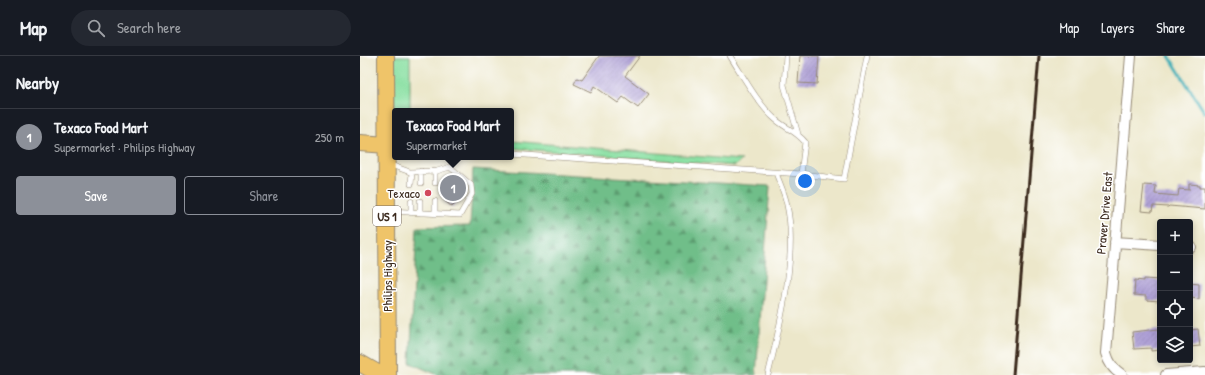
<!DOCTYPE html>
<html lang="en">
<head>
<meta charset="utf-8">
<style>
  :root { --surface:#171b24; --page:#242831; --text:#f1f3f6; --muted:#9ea1a6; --line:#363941; --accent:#8c9099 }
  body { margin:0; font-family:"Patrick Hand",sans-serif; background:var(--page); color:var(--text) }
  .controls { position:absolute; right:12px; bottom:12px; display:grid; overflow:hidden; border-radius:4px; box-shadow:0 2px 6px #0003 }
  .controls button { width:36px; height:36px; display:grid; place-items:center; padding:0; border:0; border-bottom:1px solid var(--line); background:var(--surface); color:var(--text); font:20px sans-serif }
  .you { position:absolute; left:445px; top:125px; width:14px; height:14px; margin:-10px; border:3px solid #fff; border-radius:50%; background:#1a73e8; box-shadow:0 0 0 6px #1a73e833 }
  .badge { display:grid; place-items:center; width:26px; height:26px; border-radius:50%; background:var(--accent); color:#fff; font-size:13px; font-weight:700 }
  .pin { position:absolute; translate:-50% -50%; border:2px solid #fff; box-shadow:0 1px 4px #0006 }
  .popup { position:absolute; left:32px; top:52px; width:122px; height:52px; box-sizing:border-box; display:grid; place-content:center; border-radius:4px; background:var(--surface); filter:drop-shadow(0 1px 3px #0005); font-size:13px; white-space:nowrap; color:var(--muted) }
  .popup b { font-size:15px; color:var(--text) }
  .popup::after { content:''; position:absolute; left:50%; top:100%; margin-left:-8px; border:8px solid transparent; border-top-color:var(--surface) }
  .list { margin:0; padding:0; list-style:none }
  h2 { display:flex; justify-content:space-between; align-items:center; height:52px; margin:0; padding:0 16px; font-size:17px }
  h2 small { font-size:13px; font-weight:400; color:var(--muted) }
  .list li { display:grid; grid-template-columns:26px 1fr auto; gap:12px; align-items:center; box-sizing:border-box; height:56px; padding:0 16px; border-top:1px solid var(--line) }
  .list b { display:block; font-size:15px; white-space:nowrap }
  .list p { margin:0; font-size:13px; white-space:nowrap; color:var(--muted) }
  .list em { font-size:13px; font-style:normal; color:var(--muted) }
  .actions { display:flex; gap:8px; padding:12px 16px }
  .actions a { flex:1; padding:9px 0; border:1px solid var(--accent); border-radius:4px; text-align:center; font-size:14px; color:var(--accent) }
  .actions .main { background:var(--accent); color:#fff }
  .icon { flex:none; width:22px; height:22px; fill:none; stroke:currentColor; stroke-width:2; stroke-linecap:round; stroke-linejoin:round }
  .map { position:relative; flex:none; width:845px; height:319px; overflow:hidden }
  header { display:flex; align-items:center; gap:24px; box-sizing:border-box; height:56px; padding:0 20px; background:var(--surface); border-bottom:1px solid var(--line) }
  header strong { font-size:19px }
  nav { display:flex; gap:22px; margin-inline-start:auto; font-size:14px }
  .search { width:280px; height:36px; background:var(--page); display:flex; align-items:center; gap:10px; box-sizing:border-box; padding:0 14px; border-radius:22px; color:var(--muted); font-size:15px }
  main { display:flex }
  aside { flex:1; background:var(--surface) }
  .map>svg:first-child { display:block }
  .green { fill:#8ae0a3; stroke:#628560 }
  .forest { fill:url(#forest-firs); stroke:#557454 }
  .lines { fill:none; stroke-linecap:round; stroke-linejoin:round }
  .stream { stroke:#41b1b9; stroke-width:3 }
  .building { fill:url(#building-hatch) }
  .lane-casing { stroke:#948874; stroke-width:6 }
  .street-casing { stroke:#948874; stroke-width:12 }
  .primary-casing { stroke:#948874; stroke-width:18 }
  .lane { stroke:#fff; stroke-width:5 }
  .street { stroke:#fff; stroke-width:10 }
  .primary { stroke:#efc469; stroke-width:16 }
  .rail { stroke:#3b2a1e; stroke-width:3 }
  .poi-dot { fill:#d1495b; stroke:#fff; stroke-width:1.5 }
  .labels { text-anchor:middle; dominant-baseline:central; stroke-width:3; stroke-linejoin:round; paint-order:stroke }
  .shield { fill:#fff; stroke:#766a62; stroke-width:1 }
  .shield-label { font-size:12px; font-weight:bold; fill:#3b2a1e }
  .poi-label { font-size:13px; fill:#3b2a1e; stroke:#fff; text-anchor:end }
  .street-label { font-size:13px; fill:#3b2a1e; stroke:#fff }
</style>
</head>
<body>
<header>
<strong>Map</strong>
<div class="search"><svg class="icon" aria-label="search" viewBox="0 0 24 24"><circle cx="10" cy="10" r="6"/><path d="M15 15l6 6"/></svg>Search here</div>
<nav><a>Map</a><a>Layers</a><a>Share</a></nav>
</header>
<main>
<aside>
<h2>Nearby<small></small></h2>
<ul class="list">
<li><span class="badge">1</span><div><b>Texaco Food Mart</b><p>Supermarket · Philips Highway</p></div><em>250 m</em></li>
</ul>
<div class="actions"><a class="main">Save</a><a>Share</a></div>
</aside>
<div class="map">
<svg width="845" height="319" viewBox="0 0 845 319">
  <defs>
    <pattern id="forest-firs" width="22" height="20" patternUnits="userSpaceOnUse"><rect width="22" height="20" fill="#6fbe89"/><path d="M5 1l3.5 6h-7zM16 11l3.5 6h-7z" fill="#5c9b6f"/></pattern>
    <pattern id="building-hatch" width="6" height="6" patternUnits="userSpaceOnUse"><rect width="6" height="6" fill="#ad9fd6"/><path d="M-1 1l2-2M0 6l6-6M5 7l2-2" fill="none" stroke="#8e82ad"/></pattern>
  </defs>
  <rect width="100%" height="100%" fill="#fff"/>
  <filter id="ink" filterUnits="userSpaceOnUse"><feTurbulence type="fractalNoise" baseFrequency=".025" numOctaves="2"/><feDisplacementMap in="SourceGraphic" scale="8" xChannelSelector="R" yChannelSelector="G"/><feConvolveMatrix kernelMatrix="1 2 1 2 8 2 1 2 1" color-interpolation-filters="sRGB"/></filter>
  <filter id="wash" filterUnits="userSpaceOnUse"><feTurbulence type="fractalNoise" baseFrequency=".012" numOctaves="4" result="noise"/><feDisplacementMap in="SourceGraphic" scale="16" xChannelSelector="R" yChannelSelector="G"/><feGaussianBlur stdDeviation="0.9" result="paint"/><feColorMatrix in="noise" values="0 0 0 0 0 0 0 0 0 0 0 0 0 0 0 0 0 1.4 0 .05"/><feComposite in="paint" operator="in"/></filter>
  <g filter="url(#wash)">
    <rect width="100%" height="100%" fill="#ece7ca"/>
    <path class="green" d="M34,0h16v55h-15v15l-1,-4z
      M151,85l231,19 -7,6 -224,-18z"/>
    <path class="forest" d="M113,113l297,17 -14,189h-318l-28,-12 7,-136 53,-1z"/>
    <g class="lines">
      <path class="stream" d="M809,0l36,57"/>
    </g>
    <g id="blocks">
      <path class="building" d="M239,0h41l-15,20 24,18 -11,14 -15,-11 -5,6 -24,-17 -3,6 -17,-8 3,-6 5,2z
        M440,0h19l-2,28 -19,-1z
        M90,121l16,15 -14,15 -7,-6 -1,-17z
        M829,128l11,1v2h5v22l-36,-3 -1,1 -15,-1 -1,6 -11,-1 3,-26 12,1 -1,8 23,2 1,-7 10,1z
        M784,223l16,1v21l-14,-1v-4l-12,-1 1,-15 9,1z
        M830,227l9,1v15l-9,-1z
        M799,273l1,21 -9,1v-3l-17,1 -2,-17z
        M838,273l2,17 -10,1v-17z"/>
    </g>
  </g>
  <g filter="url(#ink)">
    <use href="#blocks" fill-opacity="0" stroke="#948874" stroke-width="1"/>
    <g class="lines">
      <defs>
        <path id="lane" d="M370,0c13,20 28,48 45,63 10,9 21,12 30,23l-4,32
          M426,0l-2,29 14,49
          M151,98l290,20 43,5 23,-123
          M28,108l22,8 27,-1 13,-4 21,18 1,9 -12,21 -70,-4
          M61,127v-12
          M75,127v-12
          M51,128l1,-12
          M51,157v-12
          M60,157v-12
          M75,158v-13
          M408,319c12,-49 30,-121 19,-170 -2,-11 -7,-21 -11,-32"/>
        <path id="street" d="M755,186l45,3
          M830,191h1
          M762,319c-9,-6 -13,-12 -16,-22l25,-297
          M806,319l39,-3"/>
        <path id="primary" d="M26,0l2,319
          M0,87l27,2
          M0,307l21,12"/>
      </defs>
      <use href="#lane" class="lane-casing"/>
      <use href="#street" class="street-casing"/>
      <use href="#primary" class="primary-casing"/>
      <use href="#lane" class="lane"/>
      <use href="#street" class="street"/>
      <use href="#primary" class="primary"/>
      <path class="rail" d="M653,319l26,-319"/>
    </g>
  </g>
  <circle class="poi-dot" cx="68" cy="137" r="4"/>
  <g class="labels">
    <rect class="shield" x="13" y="150" width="28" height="20" rx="3"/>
    <g class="shield-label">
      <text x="27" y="160">US 1</text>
    </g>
    <g class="poi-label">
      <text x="60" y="137">Texaco</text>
    </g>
    <g class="street-label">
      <text transform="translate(744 157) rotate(-85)">Praver Drive East</text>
      <text transform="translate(27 220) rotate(-90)">Philips Highway</text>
    </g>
  </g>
</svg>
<div class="controls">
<button>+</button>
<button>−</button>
<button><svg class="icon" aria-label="locate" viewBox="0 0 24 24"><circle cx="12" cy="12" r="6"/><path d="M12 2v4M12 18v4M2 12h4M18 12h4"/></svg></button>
<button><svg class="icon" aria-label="layers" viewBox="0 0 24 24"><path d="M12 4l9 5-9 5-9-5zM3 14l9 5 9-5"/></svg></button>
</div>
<div class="you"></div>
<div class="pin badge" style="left:93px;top:132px">1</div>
<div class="popup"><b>Texaco Food Mart</b>Supermarket</div>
</div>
</main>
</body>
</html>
